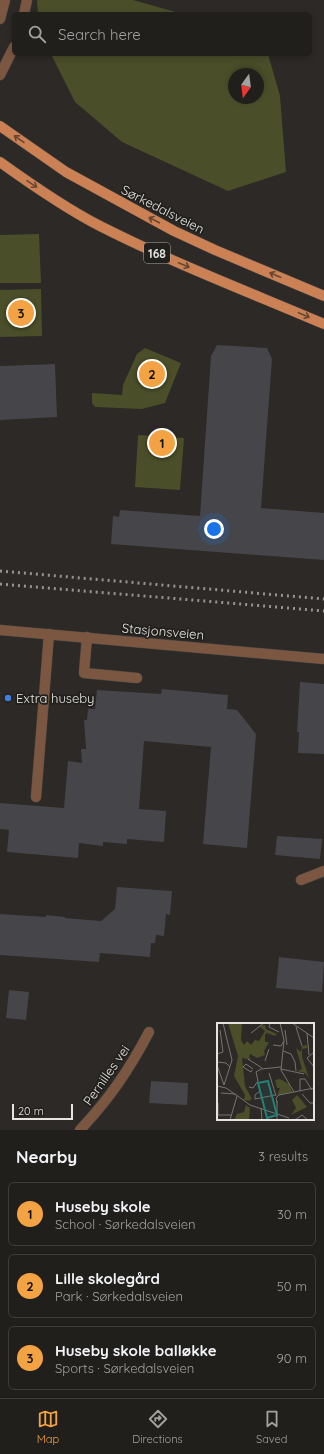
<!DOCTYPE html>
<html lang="en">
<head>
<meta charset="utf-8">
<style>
  :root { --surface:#211f1c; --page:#292725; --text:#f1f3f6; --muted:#a2a2a3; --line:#3e3d3b; --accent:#f4a344 }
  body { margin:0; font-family:Quicksand,sans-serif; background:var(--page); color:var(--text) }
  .compass { position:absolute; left:228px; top:68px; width:36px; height:36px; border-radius:50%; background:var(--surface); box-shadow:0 2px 6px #0003; rotate:194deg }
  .scale { position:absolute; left:12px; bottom:10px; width:61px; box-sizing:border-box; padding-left:4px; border:2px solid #e5e4e1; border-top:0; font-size:11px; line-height:14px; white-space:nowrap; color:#e5e4e1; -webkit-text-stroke:3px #22201c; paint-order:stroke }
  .you { position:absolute; left:214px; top:529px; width:14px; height:14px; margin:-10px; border:3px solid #fff; border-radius:50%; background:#1a73e8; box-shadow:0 0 0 6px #1a73e833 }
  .badge { display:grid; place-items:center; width:26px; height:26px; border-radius:50%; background:var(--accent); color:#111; font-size:13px; font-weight:700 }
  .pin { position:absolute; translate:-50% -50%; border:2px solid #fff; box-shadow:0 1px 4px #0006 }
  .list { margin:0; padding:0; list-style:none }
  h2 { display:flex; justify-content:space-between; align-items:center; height:52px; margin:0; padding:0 16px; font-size:17px }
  h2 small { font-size:13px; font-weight:400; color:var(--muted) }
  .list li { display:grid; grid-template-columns:26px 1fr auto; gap:12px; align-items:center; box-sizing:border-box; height:64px; margin:0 8px 8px; padding:0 8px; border:1px solid var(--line); border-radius:6px }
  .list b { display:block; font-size:15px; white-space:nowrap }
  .list p { margin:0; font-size:13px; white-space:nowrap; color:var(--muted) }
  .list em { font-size:13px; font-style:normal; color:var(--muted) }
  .icon { flex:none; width:22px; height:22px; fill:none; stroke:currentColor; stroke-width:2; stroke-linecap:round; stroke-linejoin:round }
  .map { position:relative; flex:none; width:324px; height:1130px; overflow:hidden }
  .search { position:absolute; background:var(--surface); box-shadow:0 2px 6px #0003; left:12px; right:12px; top:12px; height:44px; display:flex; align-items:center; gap:10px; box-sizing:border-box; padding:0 14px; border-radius:6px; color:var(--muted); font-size:15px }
  .sheet { height:268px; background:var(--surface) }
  nav { display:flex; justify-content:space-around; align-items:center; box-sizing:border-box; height:56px; border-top:1px solid var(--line); background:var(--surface); font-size:11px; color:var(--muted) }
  nav a { display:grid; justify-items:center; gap:2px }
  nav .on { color:var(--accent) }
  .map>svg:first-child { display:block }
  .green { fill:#4a4e29; fill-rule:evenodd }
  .building { fill:#464549 }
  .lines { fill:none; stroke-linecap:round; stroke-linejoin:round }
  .lane-casing { stroke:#4a4744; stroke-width:11 }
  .street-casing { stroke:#4a4744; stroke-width:11 }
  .primary-casing { stroke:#4a4744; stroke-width:11 }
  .lane { stroke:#7b5742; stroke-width:10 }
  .street { stroke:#7b5742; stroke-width:10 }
  .primary { stroke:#cb8154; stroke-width:10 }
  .rail { stroke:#959491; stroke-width:3; stroke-dasharray:2 4; stroke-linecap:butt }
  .oneway { stroke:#664732 }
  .shop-dot { fill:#3f7fe0; stroke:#22201c; stroke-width:1.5 }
  .labels { text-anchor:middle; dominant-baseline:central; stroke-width:3.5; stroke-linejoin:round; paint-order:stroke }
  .shield { fill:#22201c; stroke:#aaa9a6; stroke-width:1 }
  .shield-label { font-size:12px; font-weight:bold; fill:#e5e4e1 }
  .street-label { font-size:13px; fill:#e5e4e1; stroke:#22201c }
  .poi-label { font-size:13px; fill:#e5e4e1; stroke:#22201c; text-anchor:start }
  .inset-road { fill:none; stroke:#767471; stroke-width:1 }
  .view { fill:#24817a; fill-opacity:0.15; stroke:#24817a; stroke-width:2 }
  .inset-edge { fill:none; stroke:#e5e4e1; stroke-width:2 }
</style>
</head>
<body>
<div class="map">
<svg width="324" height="1130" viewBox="0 0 324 1130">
  <rect width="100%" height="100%" fill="#2c2926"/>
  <path class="green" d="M37,0h96l50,14h-145z
    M51,54h217l12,42 6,76 -58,19 -106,-49 -47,-40zM234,74h24v24h-24z
    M39,234l2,49h-41v-48z
    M41,289l1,47 -42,1v-47z
    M145,348l36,15 -16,40 -23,6 -47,-2 -3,-4v-10l30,2 1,-10 14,-31z
    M138,435l46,3 -4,52 -45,-3z"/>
  <path class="building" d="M217,345l50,3 5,11 -11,149 63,5v47l-213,-16 2,-28 6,1 1,-7 80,6 11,-160z
    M55,364l2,53 -57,3v-54z
    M300,682l24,2v70l-26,-1 1,-21h-2z
    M162,689l66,6 -1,14 10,1 19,24 -9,114 -44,-4 8,-97 -67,-6 -5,68 27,2 -2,31 -37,-3v5l-24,-2v4l-24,-3 -1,15 -71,-6 2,-22 -9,-1v-26l64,5 4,-47 14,2 -1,-14h5l-2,-29h3l1,-11h7l2,-19 64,4z
    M277,836l45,3 -2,20 -45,-4z
    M117,887l55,4 -2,24 -4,-1 -2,22 -8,-1 -1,8h-4l-1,14 -50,-4 -1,9 -99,-7v-41l46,3v-2l19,2v1l36,3 14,-12z
    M279,957l45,5 -2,30 -46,-4z
    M9,990l20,2 -3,28 -20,-2z
    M151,1081l37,2 -1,22 -38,-2z"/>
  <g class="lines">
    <defs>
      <path id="lane" d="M87,637l-3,36 53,5
        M36,797l13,-163"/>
      <path id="street" d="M24,14l3,-14
        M0,19l5,-19
        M0,75l14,-28
        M0,630l324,29
        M301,880l23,-9
        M80,1130c30,-32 49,-60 69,-98"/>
      <path id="primary" d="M0,126l66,46 108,59 41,19 109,46
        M0,162c32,23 65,46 100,64 73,37 149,66 224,98"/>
    </defs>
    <use href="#lane" class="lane-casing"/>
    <use href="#street" class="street-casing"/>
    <use href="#primary" class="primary-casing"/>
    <use href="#lane" class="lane"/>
    <use href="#street" class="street"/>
    <use href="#primary" class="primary"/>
    <path class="rail" d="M0,571l324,28
      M0,584l324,27"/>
  </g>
  <defs><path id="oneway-shaft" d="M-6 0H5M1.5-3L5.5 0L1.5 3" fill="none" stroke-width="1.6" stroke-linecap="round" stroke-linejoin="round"/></defs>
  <g class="oneway">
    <use href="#oneway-shaft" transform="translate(19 139) rotate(-145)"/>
    <use href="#oneway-shaft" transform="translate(32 184) rotate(34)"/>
    <use href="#oneway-shaft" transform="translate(154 220) rotate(-152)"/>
    <use href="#oneway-shaft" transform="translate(184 265) rotate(23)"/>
    <use href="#oneway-shaft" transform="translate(275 275) rotate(-157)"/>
    <use href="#oneway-shaft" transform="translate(304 315) rotate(23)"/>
  </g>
  <circle class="shop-dot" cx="8" cy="698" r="4"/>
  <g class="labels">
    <rect class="shield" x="144" y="243" width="26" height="20" rx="3"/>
    <g class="shield-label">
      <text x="157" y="253">168</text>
    </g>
    <g class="street-label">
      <text transform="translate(163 209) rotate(27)">Sørkedalsveien</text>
      <text transform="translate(163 631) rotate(5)">Stasjonsveien</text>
      <text transform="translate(106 1075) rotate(-55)">Pernilles vei</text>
    </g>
    <g class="poi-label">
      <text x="16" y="698">Extra huseby</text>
    </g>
  </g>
  <g transform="translate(217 1023)">
    <rect width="97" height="97" fill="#2c2926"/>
    <path d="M11,0h14l-1,17 3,5 3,-4 4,4 4,-5 4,1 6,-10 -6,-5 6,-1 1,4 11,5 -2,2 -8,-3 -2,2v7h4l-5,9 1,4 -8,3 -7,-4 -1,3 2,3 -9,-2 3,28 7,13 -3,2 -5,-1 1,-5 -11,-19 4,-20zM90,22v3l-5,1v8l7,21 -4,-5 -8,-2 5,-2 -6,-21 5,4 1,-6zM63,56l9,5 3,8 -15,3 3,-7h-3l-2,-8zM80,72l10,12 -16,8 5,-7 -4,-8zM29,82l4,3 -1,12h-15l3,-6 7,-2z" fill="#4a4e29"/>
    <path class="inset-road" d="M6,0l9,37 -8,25M53,0l-1,4 10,5M63,0l4,17 -3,30 13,22M75,0l22,15M79,4l6,19M68,7l2,15M34,10l13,-10M90,10l2,22M56,22l8,1 3,-5M66,28l8,3 4,8 1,9M97,29l-7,6 7,9M0,31l6,-2 -3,-22M31,36l14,9M48,38l4,-12M0,39l9,1 4,4M0,42l7,20M64,46l23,5M35,47l-1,2 -8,-5 3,-3 7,5M52,50l7,23M0,63l9,2 10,7M32,64l4,1 5,-7 -2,-9 5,-3 20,-2M43,68l-5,4v4l20,-4M83,68v-12h5l7,11M4,70l14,1M18,71l15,11 39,13M85,71l8,9h4M60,78v18M1,80v12h13M60,80l-1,-5 3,-3 35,-7M44,85l1,12M13,97l7,-24M78,97l7,-5 6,5"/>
    <path class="view" d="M51,58l9,34 -10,3 -9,-35z"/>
    <rect width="97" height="97" class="inset-edge"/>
  </g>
</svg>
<svg class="compass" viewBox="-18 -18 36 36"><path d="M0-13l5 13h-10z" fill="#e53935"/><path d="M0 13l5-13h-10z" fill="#a2a2a3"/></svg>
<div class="scale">20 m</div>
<div class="you"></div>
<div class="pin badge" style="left:162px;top:443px">1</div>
<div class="pin badge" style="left:152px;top:374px">2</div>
<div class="pin badge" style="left:21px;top:313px">3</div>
<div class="search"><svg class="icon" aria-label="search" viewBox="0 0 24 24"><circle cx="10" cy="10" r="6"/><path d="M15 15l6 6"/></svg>Search here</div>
</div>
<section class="sheet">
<h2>Nearby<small>3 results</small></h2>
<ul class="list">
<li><span class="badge">1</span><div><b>Huseby skole</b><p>School · Sørkedalsveien</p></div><em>30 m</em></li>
<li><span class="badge">2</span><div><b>Lille skolegård</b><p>Park · Sørkedalsveien</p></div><em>50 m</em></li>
<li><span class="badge">3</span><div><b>Huseby skole balløkke</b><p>Sports · Sørkedalsveien</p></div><em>90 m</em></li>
</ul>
</section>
<nav>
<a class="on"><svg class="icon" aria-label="map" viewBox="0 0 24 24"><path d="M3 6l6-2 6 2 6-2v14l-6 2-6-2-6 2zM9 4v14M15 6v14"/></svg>Map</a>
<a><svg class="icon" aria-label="directions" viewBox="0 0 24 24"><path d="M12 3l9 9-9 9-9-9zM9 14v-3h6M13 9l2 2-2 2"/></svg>Directions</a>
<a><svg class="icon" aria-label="saved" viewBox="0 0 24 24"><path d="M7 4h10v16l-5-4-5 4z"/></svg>Saved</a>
</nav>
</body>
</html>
